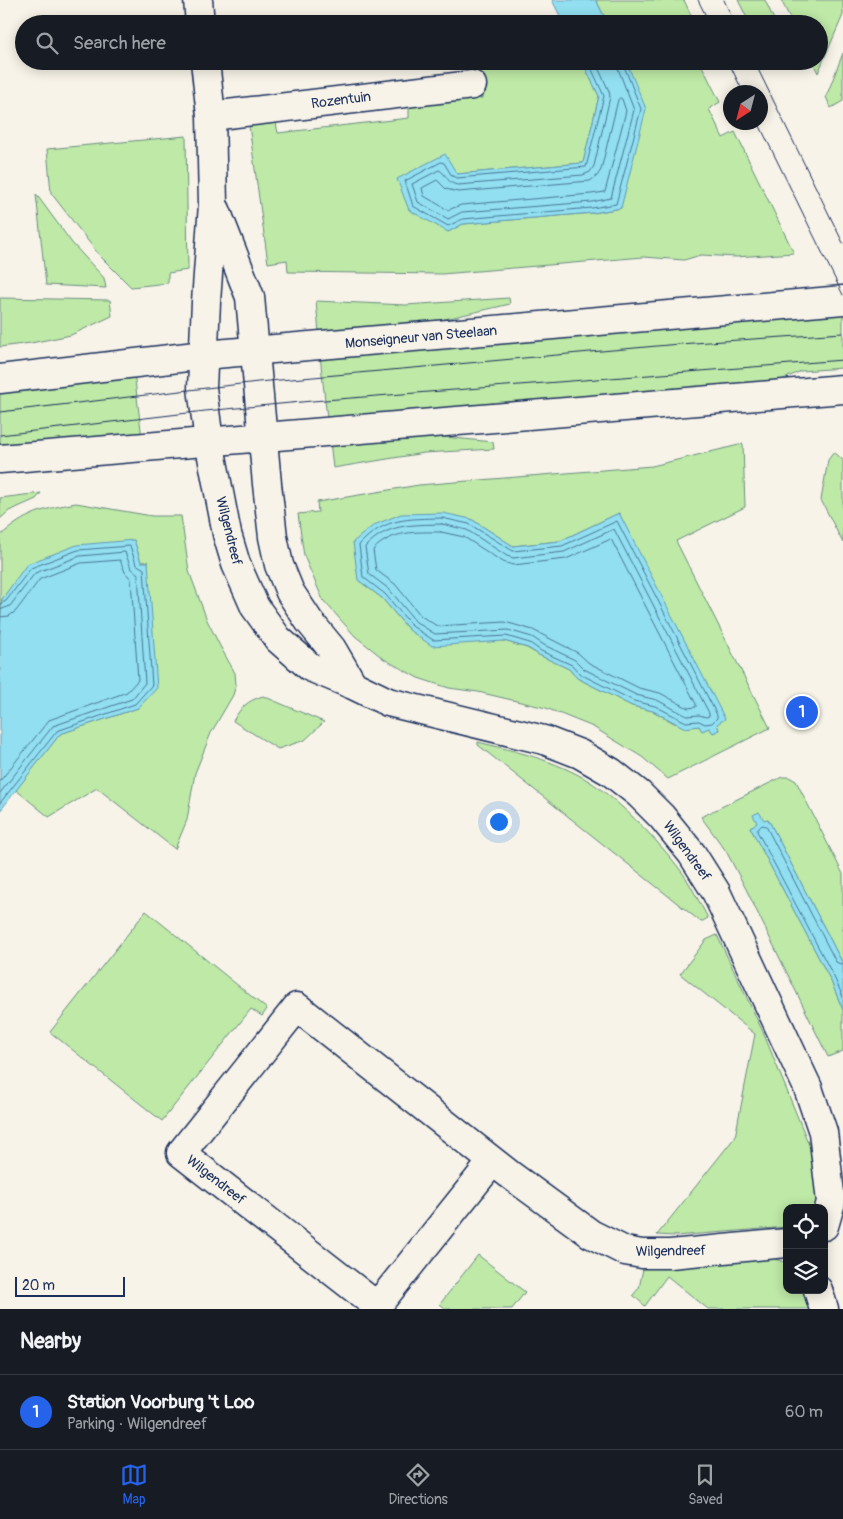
<!DOCTYPE html>
<html lang="en">
<head>
<meta charset="utf-8">
<style>
  :root { --surface:#171b24; --page:#242831; --text:#f1f3f6; --muted:#9ea1a6; --line:#363941; --accent:#2563eb }
  body { margin:0; font-family:Pangolin,sans-serif; background:var(--page); color:var(--text) }
  .controls { position:absolute; right:15px; bottom:15px; display:grid; overflow:hidden; border-radius:10px; box-shadow:0 2px 12px #0003 }
  .controls button { width:45px; height:45px; display:grid; place-items:center; padding:0; border:0; border-bottom:1px solid var(--line); background:var(--surface); color:var(--text); font:25px sans-serif }
  .compass { position:absolute; left:723px; top:85px; width:45px; height:45px; border-radius:50%; background:var(--surface); box-shadow:0 2px 12px #0003; rotate:216deg }
  .scale { position:absolute; left:15px; bottom:12px; width:110px; box-sizing:border-box; padding-left:5px; border:2px solid #1b2f5e; border-top:0; font-size:14px; line-height:18px; white-space:nowrap; color:#1b2f5e; -webkit-text-stroke:4px #f7f3e8; paint-order:stroke }
  .you { position:absolute; left:498px; top:821px; width:18px; height:18px; margin:-12px; border:4px solid #fff; border-radius:50%; background:#1a73e8; box-shadow:0 0 0 8px #1a73e833 }
  .badge { display:grid; place-items:center; width:32px; height:32px; border-radius:50%; background:var(--accent); color:#fff; font-size:16px; font-weight:700 }
  .pin { position:absolute; translate:-50% -50%; border:2px solid #fff; box-shadow:0 1px 5px #0006 }
  .list { margin:0; padding:0; list-style:none }
  h2 { display:flex; justify-content:space-between; align-items:center; height:65px; margin:0; padding:0 20px; font-size:21px }
  h2 small { font-size:16px; font-weight:400; color:var(--muted) }
  .list li { display:grid; grid-template-columns:32px 1fr auto; gap:15px; align-items:center; box-sizing:border-box; height:75px; padding:0 20px; border-top:1px solid var(--line) }
  .list b { display:block; font-size:19px; white-space:nowrap }
  .list p { margin:0; font-size:16px; white-space:nowrap; color:var(--muted) }
  .list em { font-size:16px; font-style:normal; color:var(--muted) }
  .icon { flex:none; width:28px; height:28px; fill:none; stroke:currentColor; stroke-width:2; stroke-linecap:round; stroke-linejoin:round }
  .map { position:relative; flex:none; width:843px; height:1309px; overflow:hidden }
  .search { position:absolute; background:var(--surface); box-shadow:0 2px 12px #0003; left:15px; right:15px; top:15px; height:55px; display:flex; align-items:center; gap:12px; box-sizing:border-box; padding:0 18px; border-radius:28px; color:var(--muted); font-size:19px }
  .sheet { height:140px; background:var(--surface) }
  nav { display:flex; justify-content:space-around; align-items:center; box-sizing:border-box; height:70px; border-top:1px solid var(--line); background:var(--surface); font-size:14px; color:var(--muted) }
  nav a { display:grid; justify-items:center; gap:2px }
  nav .on { color:var(--accent) }
  .map>svg:first-child { display:block }
  .green { fill:#bee9a6; stroke:#6c8c82; fill-rule:evenodd }
  .water { fill:#91dff0; stroke:#6299b6 }
  .lines { fill:none; stroke-linecap:round; stroke-linejoin:round }
  .shore { stroke:#4a7598; stroke-width:1 }
  .minor-casing { stroke:#1b2f5e; stroke-width:31 }
  .secondary-casing { stroke:#1b2f5e; stroke-width:31 }
  .minor { stroke:#f7f3e8; stroke-width:28 }
  .secondary { stroke:#f7f3e8; stroke-width:28 }
  .tram { stroke:#1b2f5e; stroke-width:1 }
  .labels { text-anchor:middle; dominant-baseline:central; stroke-width:4.5; stroke-linejoin:round; paint-order:stroke }
  .street-label { font-size:14px; fill:#1b2f5e; stroke:#f7f3e8 }
</style>
</head>
<body>
<div class="map">
<svg width="843" height="1309" viewBox="0 0 843 1309">
  <rect width="100%" height="100%" fill="#f7f3e8"/>
  <filter id="ink" filterUnits="userSpaceOnUse"><feTurbulence type="fractalNoise" baseFrequency=".02" numOctaves="2"/><feDisplacementMap in="SourceGraphic" scale="10" xChannelSelector="R" yChannelSelector="G"/><feConvolveMatrix kernelMatrix="1 2 1 2 8 2 1 2 1" color-interpolation-filters="sRGB"/></filter>
  <g filter="url(#ink)">
    <path class="green" d="M596,0h88l11,24h-87z
      M738,0h27l11,24h-26z
      M781,0h62v15l-25,58 -6,-12h7v-37h-26z
      M843,53v48l-12,7 -5,-11z
      M541,61h41l17,35 -16,67 -126,11 -9,58 15,-8 130,-11 28,-5 9,-140 -4,-7h77l-5,3h3l19,38 -11,7 14,29 12,-6 59,121 -58,4 -35,-2 -17,5 -40,-3 -202,17 -154,-2 -1,-12 -19,3 -19,-137 27,-3 2,10 131,-15v-11l73,-9 -3,-29z
      M186,136l2,134 -20,3v10l-37,4 -32,-32 -48,-62 -4,-44z
      M36,194l36,49 32,35 2,10 -60,-3z
      M0,298l110,2 2,16 -41,19 -40,8 -31,4z
      M509,298l1,6 -82,19 -109,10 -3,-32 90,4z
      M843,314v54l-42,3 -28,13 -446,34 -7,-62z
      M134,372l8,66 -142,11v-61z
      M415,434l78,8 1,7 -70,4 -91,15 -3,-27z
      M743,444l2,63 -69,34 94,187 -102,51 -26,-22 -49,-30 -47,-19 -68,-16 -29,-4 -31,-10 -34,-19 -29,-23 -32,-36 -19,-44 -6,-42 20,-2 -1,-10 102,-17 233,-19zM619,513l100,217 -6,3 -4,-5 -35,-5 -21,-12 -21,-5 -55,-28 -8,-9 -30,-14 -12,-7 -23,-7 -95,-11 -27,-32 -24,-18 113,-61 42,27 47,-5z
      M834,452l9,8v83l-22,-43 7,-40z
      M41,493l-5,6 -27,12 -9,8v-21z
      M76,503l76,13h29l8,55 18,49 13,26 15,27 1,12 -3,10 -22,38 -16,40 -8,47 -12,29 -78,-61 -48,29 -33,-27 44,-56 78,-26 10,-146h-7l-7,-22 -132,59 -2,35v-98c26,-23 43,-27 76,-33z
      M263,696l61,26 -19,18 -27,9 -45,-28c8,-14 14,-20 30,-25z
      M478,742c37,9 77,18 111,39 30,19 77,67 97,97 8,13 15,27 22,40l-7,4 -223,-177z
      M782,777h7l7,4 47,93v90l-75,-145 -18,8 80,152 13,31v41l-15,6 -82,-168 -20,-38 -25,-34z
      M146,911l121,98 -5,7 -11,-7 -89,112 -112,-89z
      M717,935l46,97 53,130 5,25 -5,21h-29v19l-112,9 -18,-1 78,-98 20,-103 -75,-60 26,-34z
      M478,1255l47,37 -13,17h-66l-6,-5z
      M772,1258l15,5v27h21l2,19h-102l-41,-33 -22,30 -12,-11 6,-7 5,-24z"/>
    <path class="water" d="M552,0h44l12,24h-44z
      M582,61h44l20,48 -25,99 -28,5 -130,11 -15,8 -39,-22 -12,-31 48,-25 12,20 126,-11 16,-67z
      M443,513l28,6 42,27 47,-5 59,-28 106,206 -8,5 2,6 -6,3 -4,-5 -7,3 -3,-5 -14,2 -32,-17 -21,-5 -55,-28 -8,-9 -30,-14 -11,-7 -24,-7 -72,5 -23,-16 -27,-32 -24,-18 -5,-38 21,-17 27,-11z
      M134,540l7,22h7l9,126 -19,20 -78,26 -60,77v-177l2,-35 25,-35 50,-19z
      M759,812l5,8 4,-1 75,145v46l-13,-31 -80,-152 7,-4 -4,-8z"/>
    <g class="lines">
      <path class="shore" d="M588,61l16,35 -18,71 -129,11 -5,-2 -8,-13 -3,-1 -36,19 8,25 35,20 15,-7 129,-11 24,-4 25,-95 -19,-48
        M595,61l14,30 1,6 -16,69 -4,6 -7,3 -125,10c-11,-1 -11,-11 -19,-15l-27,14 6,18 30,17 14,-7 130,-10 19,-4 23,-88 -17,-44 -1,-5
        M620,98l2,1 4,12 -21,81 -14,2 -130,11 -13,5 -24,-14 -2,-8 15,-8 9,9 12,3 132,-11 7,-5 4,-6 17,-70z
        M442,518l27,6 44,27 49,-5 55,-25 100,194v3l-5,5 -7,1 -6,-3 -13,1 -31,-16 -21,-5 -54,-27 -8,-9 -31,-14 -11,-8 -24,-7 -73,4 -21,-14 -27,-32 -22,-17 -4,-32c26,-28 48,-26 83,-27z
        M442,524l25,6 40,26 6,2 51,-6 50,-23 95,184v3l-3,1 -7,-2 -12,1 -30,-16 -21,-5 -52,-26 -9,-9 -31,-15 -12,-8 -24,-7 -73,4 -19,-12 -27,-33 -20,-15 -4,-27c23,-24 46,-22 77,-23z
        M441,532l23,5 39,25 10,3 53,-6 45,-20 85,165v3l-8,1 -28,-15 -21,-5 -50,-25 -11,-10 -45,-23 -28,-8 -68,4 -16,-10 -26,-32 -19,-14 -3,-20c19,-20 43,-18 68,-18z
        M0,604l6,-3 25,-33 47,-18 52,-4 6,18 8,5 8,116 -17,19 -78,27 -57,72
        M0,610l10,-4 25,-33 45,-17 45,-4 6,16 7,6 7,109 -13,16 -79,27 -53,67
        M0,617l9,-1 7,-5 24,-32 41,-16 39,-3 5,12 6,7 7,101 -11,12 -78,28 -49,61
        M843,965l-7,-3 -70,-136 -4,-1 -4,4 -1,2 77,146 9,20"/>
      <defs>
        <path id="minor" d="M198,0l2,24
          M205,61l6,55 2,88 -7,98 -4,86 7,53 18,93 9,30 19,43 23,32 32,28 43,18 35,17 156,38 36,14 31,18 28,22 23,23 30,37 24,38 92,196 15,44 8,70 -7,24
          M211,116l261,-31
          M216,210l34,87 17,187 6,53 6,28 11,27 19,29 23,28 21,36
          M492,1162l-115,144 -196,-153 116,-146 212,167 82,60 34,17 17,3h28l117,-11
          M818,1290l6,19"/>
        <path id="secondary" d="M0,379l204,-24 639,-55
          M0,459l843,-70"/>
      </defs>
      <use href="#minor" class="minor-casing"/>
      <use href="#secondary" class="secondary-casing"/>
      <use href="#minor" class="minor"/>
      <use href="#secondary" class="secondary"/>
      <path class="tram" d="M698,0l12,24
        M724,0l11,24
        M728,61l15,31
        M754,61l89,182
        M758,122l85,173
        M0,412l258,-30 421,-38 164,-11
        M0,435l205,-24 107,-10 531,-41"/>
    </g>
  </g>
  <g class="labels">
    <g class="street-label">
      <text transform="translate(341 100) rotate(-7)">Rozentuin</text>
      <text transform="translate(421 337) rotate(-5)">Monseigneur van Steelaan</text>
      <text transform="translate(229 531) rotate(76)">Wilgendreef</text>
      <text transform="translate(687 851) rotate(54)">Wilgendreef</text>
      <text transform="translate(216 1180) rotate(38)">Wilgendreef</text>
      <text transform="translate(671 1251) rotate(-1)">Wilgendreef</text>
    </g>
  </g>
</svg>
<div class="controls">
<button><svg class="icon" aria-label="locate" viewBox="0 0 24 24"><circle cx="12" cy="12" r="6"/><path d="M12 2v4M12 18v4M2 12h4M18 12h4"/></svg></button>
<button><svg class="icon" aria-label="layers" viewBox="0 0 24 24"><path d="M12 4l9 5-9 5-9-5zM3 14l9 5 9-5"/></svg></button>
</div>
<svg class="compass" viewBox="-18 -18 36 36"><path d="M0-13l5 13h-10z" fill="#e53935"/><path d="M0 13l5-13h-10z" fill="#9ea1a6"/></svg>
<div class="scale">20 m</div>
<div class="you"></div>
<div class="pin badge" style="left:802px;top:712px">1</div>
<div class="search"><svg class="icon" aria-label="search" viewBox="0 0 24 24"><circle cx="10" cy="10" r="6"/><path d="M15 15l6 6"/></svg>Search here</div>
</div>
<section class="sheet">
<h2>Nearby<small></small></h2>
<ul class="list">
<li><span class="badge">1</span><div><b>Station Voorburg 't Loo</b><p>Parking · Wilgendreef</p></div><em>60 m</em></li>
</ul>
</section>
<nav>
<a class="on"><svg class="icon" aria-label="map" viewBox="0 0 24 24"><path d="M3 6l6-2 6 2 6-2v14l-6 2-6-2-6 2zM9 4v14M15 6v14"/></svg>Map</a>
<a><svg class="icon" aria-label="directions" viewBox="0 0 24 24"><path d="M12 3l9 9-9 9-9-9zM9 14v-3h6M13 9l2 2-2 2"/></svg>Directions</a>
<a><svg class="icon" aria-label="saved" viewBox="0 0 24 24"><path d="M7 4h10v16l-5-4-5 4z"/></svg>Saved</a>
</nav>
</body>
</html>
